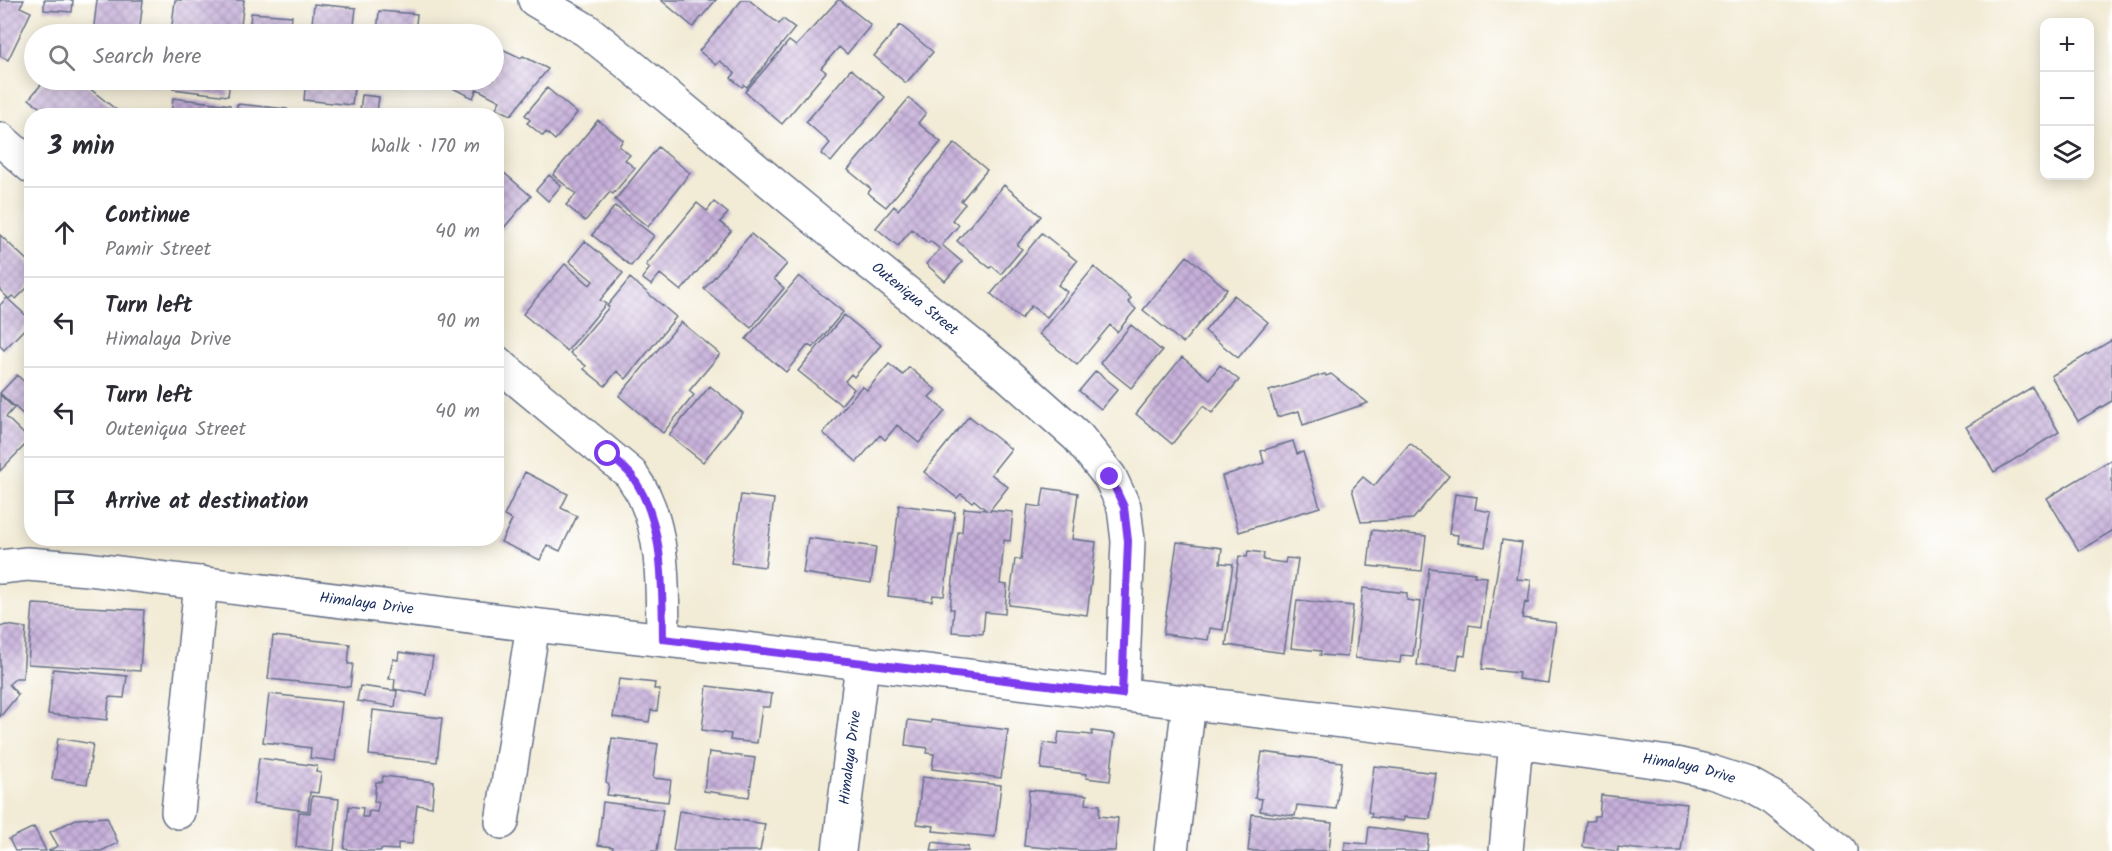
<!DOCTYPE html>
<html lang="en">
<head>
<meta charset="utf-8">
<style>
  :root { --surface:#fff; --page:#f2f2f3; --text:#2b2b33; --muted:#7c7c81; --line:#e1e1e2 }
  body { margin:0; font-family:Kalam,sans-serif; background:var(--page); color:var(--text) }
  .controls { position:absolute; right:18px; top:18px; display:grid; overflow:hidden; border-radius:12px; box-shadow:0 3px 15px #0003 }
  .controls button { width:54px; height:54px; display:grid; place-items:center; padding:0; border:0; border-bottom:2px solid var(--line); background:var(--surface); color:var(--text); font:30px sans-serif }
  .stop { position:absolute; width:18px; height:18px; margin:-14px; border:4px solid #7c3aed; border-radius:50%; background:#fff }
  .stop.end { background:#7c3aed; border-color:#fff; box-shadow:0 2px 6px #0008 }
  .list { margin:0; padding:0; list-style:none }
  h2 { display:flex; justify-content:space-between; align-items:center; height:78px; margin:0; padding:0 24px; font-size:26px }
  h2 small { font-size:20px; font-weight:400; color:var(--muted) }
  .list li { display:grid; grid-template-columns:39px 1fr auto; gap:18px; align-items:center; box-sizing:border-box; height:90px; padding:0 24px; border-top:2px solid var(--line) }
  .list b { display:block; font-size:22px; white-space:nowrap }
  .list p { margin:0; font-size:20px; white-space:nowrap; color:var(--muted) }
  .list em { font-size:20px; font-style:normal; color:var(--muted) }
  .icon { flex:none; width:33px; height:33px; fill:none; stroke:currentColor; stroke-width:2; stroke-linecap:round; stroke-linejoin:round }
  .map { position:relative; flex:none; width:2112px; height:851px; overflow:hidden }
  .search { position:absolute; background:var(--surface); box-shadow:0 3px 15px #0003; left:24px; top:24px; width:480px; height:66px; display:flex; align-items:center; gap:15px; box-sizing:border-box; padding:0 21px; border-radius:33px; color:var(--muted); font-size:22px }
  .panel { position:absolute; background:var(--surface); box-shadow:0 3px 15px #0003; left:24px; top:108px; width:480px; height:438px; border-radius:24px }
  .map>svg:first-child { display:block }
  .building { fill:url(#building-cross-hatch) }
  .lines { fill:none; stroke-linecap:round; stroke-linejoin:round }
  .street-casing { stroke:#667188; stroke-width:36 }
  .street { stroke:#fff; stroke-width:33 }
  .route { stroke:#7c3aed; stroke-width:8 }
  .labels { text-anchor:middle; dominant-baseline:central; stroke-width:4.5; stroke-linejoin:round; paint-order:stroke }
  .street-label { font-size:15px; fill:#1b2f5e; stroke:#fff }
</style>
</head>
<body>
<div class="map">
<svg width="2112" height="851" viewBox="0 0 2112 851">
  <defs>
    <pattern id="building-cross-hatch" width="8" height="8" patternUnits="userSpaceOnUse" patternTransform="scale(1.5)"><rect width="8" height="8" fill="#c7b0da"/><path d="M0 0l8 8M0 8l8-8" fill="none" stroke="#a190b4"/></pattern>
  </defs>
  <rect width="100%" height="100%" fill="#fff"/>
  <filter id="ink" filterUnits="userSpaceOnUse"><feTurbulence type="fractalNoise" baseFrequency=".0167" numOctaves="2"/><feDisplacementMap in="SourceGraphic" scale="12" xChannelSelector="R" yChannelSelector="G"/><feConvolveMatrix kernelMatrix="1 2 1 2 8 2 1 2 1" color-interpolation-filters="sRGB"/></filter>
  <filter id="wash" filterUnits="userSpaceOnUse"><feTurbulence type="fractalNoise" baseFrequency=".008" numOctaves="4" result="noise"/><feDisplacementMap in="SourceGraphic" scale="24" xChannelSelector="R" yChannelSelector="G"/><feGaussianBlur stdDeviation="1.35" result="paint"/><feColorMatrix in="noise" values="0 0 0 0 0 0 0 0 0 0 0 0 0 0 0 0 0 1.4 0 .05"/><feComposite in="paint" operator="in"/></filter>
  <g filter="url(#wash)">
    <rect width="100%" height="100%" fill="#f2ebd5"/>
    <g id="blocks">
      <path class="building" d="M0,0h24l-4,7 11,5 -23,48 -8,-4z
        M44,0h29l-1,12 -28,-2z
        M97,0h46l-4,34h-46z
        M175,0h69l-4,34h-69z
        M661,0h55l-23,27z
        M742,0h7l30,24 4,-5 12,9 -48,59 -3,-2 -2,2 -11,-9 4,-5 -15,-12 -4,4 -17,-14z
        M838,0h2l31,25 -24,29 -8,-7 -18,21 5,4 -44,52 -37,-32 44,-51 7,5z
        M314,4l42,4 -3,26h-42z
        M379,11l38,3 -2,20h-38z
        M251,13l41,3 -2,18h-41z
        M900,25l33,27 -27,31 -32,-27z
        M494,45l27,13 2,-2 25,13 -37,46 -15,-7 4,-7 -23,-12 -4,9 -37,-18h58z
        M851,69l34,28 -54,65 -10,-8 9,-11 -24,-21z
        M45,80h34l45,36h-74l-21,-17z
        M135,80h23l-1,7 -14,-2z
        M174,80h56l-2,16 -55,-7z
        M306,80h49l-3,25 -48,-5z
        M374,80h36l-1,4 -35,-3z
        M547,88l30,25 -22,27 -9,-8 -3,4 -16,-13 3,-3 -5,-5z
        M362,95l17,2 -2,15 -17,-2z
        M173,98l57,7 -2,11h-57z
        M909,98l17,15 -8,10 23,19 -55,65 -18,-14 3,-4 -23,-19z
        M237,104l50,5 -1,7h-50z
        M598,120l25,20 -4,6 11,9 -5,5 10,8 -22,26 -3,-2 -25,29 -19,-16 10,-11 -23,-19z
        M955,143l32,27 -26,31 4,3 -13,16 7,5 -17,20 20,17 -17,19 -19,-17 14,-15 -10,-8 -2,2 -16,-14 -14,17 -22,-18 18,-22 4,4z
        M658,147l32,26 -42,54 -33,-27z
        M496,166l35,30 -35,41z
        M549,175l12,11 -13,15 -12,-11z
        M1004,185l37,31 -24,29 5,4 -21,25 -9,-8 -2,2 -33,-27z
        M714,202l14,11 -8,9 11,9 -50,60 -21,-17 -9,11 -9,-7 8,-10 -4,-3 51,-62 10,8z
        M615,206l39,30 -23,30 -39,-31z
        M1042,233l35,28 -19,24 9,7 -20,25 -16,-11 -10,13 -30,-25z
        M751,234l36,30 -13,15 10,9 -33,40 -47,-39z
        M0,235l32,30v18l-16,16 -4,-3 -3,3 -9,-9z
        M585,241l38,32 -23,27 6,4 -39,47 -44,-37 42,-50 25,21 3,-4 -24,-20z
        M1187,256l40,33 -44,54 -40,-33z
        M1094,267l37,31 -3,4 8,7 -19,23 -7,-7 -33,40 -38,-31z
        M799,276l44,36 -30,36 -5,-3 -22,27 -40,-33z
        M630,278l46,39 -50,62 -9,-8 -12,15 -21,-17 2,-3 -16,-13 39,-46 -2,-1z
        M1234,295l34,27 -30,36 -33,-27z
        M7,298l25,23 -28,29 -4,-4v-41z
        M844,315l37,30 -27,32 -3,-3 -6,7 9,8 -13,16 -43,-34z
        M681,322l39,32 -31,37 5,4 -31,38 -44,-37z
        M1131,325l31,26 -31,37 -31,-25z
        M2112,340v61l-34,20 -27,-45z
        M1182,357l27,22 11,-14 19,15 -27,33 -9,-7 -31,38 -36,-30z
        M889,364l14,11 6,-8 27,23 -7,7 16,14 -26,32 -22,-18 -12,15 -5,-5 -23,27 -34,-29 39,-47 5,4z
        M1096,371l22,18 -17,20 -22,-18z
        M1325,374l1,2 5,-2 37,29 -65,22 -4,-14 -22,6 -8,-26z
        M17,375l15,14v24l-5,5 -27,-25z
        M710,386l33,27 -40,49 -34,-27z
        M2032,387l27,45 -65,40 -28,-45z
        M0,395l14,13 -8,9 24,23 -30,31z
        M969,416l42,33 -20,25 17,13 -18,23 23,2 -3,29 -6,-1 -4,44 7,1 -2,29 -20,-2 -2,22 -31,-2 2,-23h-4l8,-77h4l2,-24 22,2 -12,-10 -2,2 -11,-8 -4,4 -33,-26z
        M1293,441l4,13 6,-2 17,55 -81,25 -17,-56 42,-13 -3,-12z
        M1410,443l39,33 -36,43 -52,3 -9,-33 11,-12 11,9z
        M2112,459v72l-33,20 -32,-53z
        M525,472l43,22 -7,14 16,8 -17,35 -13,-6 -7,15 -39,-18 11,-22 -8,-4z
        M1044,488l34,5 -6,46 24,3 -9,73 -78,-10 6,-46 6,1 7,-55 13,2z
        M1455,494l22,3 -2,12 16,3 -6,35 -28,-4 1,-8 -9,-1z
        M741,495l33,4 -9,68 -34,-4z
        M899,505l56,7 -11,84 -11,-1 -1,6 -44,-5z
        M1372,530l54,6 -4,35 -54,-5z
        M808,538l68,9 -5,36 -68,-10z
        M1502,540l20,3 -5,36 14,1 -3,23 -3,-1 -3,16 34,5 -8,60 -30,-4 1,-6 -37,-4z
        M1177,542l45,6 -2,15 13,1 -10,66 -13,-2 -2,12 -45,-6z
        M1248,551l16,2 -1,7 22,3 1,-5 12,1 -14,94 -58,-8 13,-89 8,1z
        M1429,568l46,5 -1,3 13,1 -6,50 -12,-2 -4,31 -6,-1 -2,15 -40,-5z
        M1363,588l44,5v7l13,2 -7,54 -12,-1 -1,8 -45,-5z
        M1297,600l56,6 -6,51 -27,-2 1,-4 -30,-3z
        M33,604l111,6 -4,61 -112,-7z
        M6,625l20,3 -3,50h-7l-7,6 9,11 -18,22v-90z
        M273,636l77,8 -2,20h5l-3,23 -82,-8z
        M399,652l34,5 -6,38 -33,-6 1,-10h-6l4,-20 5,1z
        M53,669l74,7 -3,22 -15,-1 -2,23 -59,-6z
        M619,679l36,4 -1,6h6l-3,22 -6,-1 -2,12 -36,-5z
        M360,686l37,5 -2,16 -38,-6z
        M707,686l65,8 -2,13h-8l-5,36 -27,-3 1,-6 -29,-4z
        M269,694l73,8 -7,59 -25,-3 1,-10 -48,-6z
        M373,710l69,8 -5,44 -68,-7z
        M908,720l23,3v-3l77,10 -7,48 -69,-9 2,-15 -7,-1 1,-5 -23,-3z
        M1092,731l23,3 -5,47 -24,-3 1,-4 -46,-5 3,-26 13,2 2,-13 33,3z
        M58,738l35,6 -6,40 -35,-5z
        M612,738l46,6 -5,34 18,2 -3,22 -61,-7 2,-11 -3,-2z
        M709,752l46,6 -6,39 -45,-6z
        M1262,752l80,10 -6,47 -39,-4 -2,11 -35,-5 2,-12 -7,-1z
        M259,758l58,8 -1,6 5,1 -3,20 -8,-1 -2,19 -55,-7z
        M1374,766l62,7 -6,46 -26,-2v4l-33,-4 1,-4 -4,-1z
        M383,776l51,6 -2,25 -15,-2 -5,39 -14,-1v7l-17,-1v2h-17l-20,-2 5,-43 14,2 -1,9h6l1,-6 8,1 2,-10h-5l2,-20h6z
        M922,777l79,8 -6,52 -62,-6 1,-5 -17,-2z
        M1029,790l58,5 -1,9 14,1 -1,11 19,2 -3,33h-29l-62,-5z
        M1601,795l86,9 -6,47h-28l-35,-4v4l-35,-4 3,-26h8v-5h5z
        M312,796l27,3 -5,52 -38,-4 3,-35 11,1z
        M603,802l60,8 -6,41h-45l1,-4 -15,-2z
        M679,811l86,13 -5,27h-87z
        M1252,814l80,9 -3,28h-81z
        M107,817l11,26 -17,8h-53l10,-5 -8,-14 26,-13z
        M34,827l12,24h-31l-6,-12z
        M1369,827l60,8 -2,16h-83l1,-9 22,2z
        M933,842l35,5v4h-37z"/>
    </g>
  </g>
  <g filter="url(#ink)">
    <use href="#blocks" fill-opacity="0" stroke="#667188" stroke-width="1.5"/>
    <g class="lines">
      <defs>
        <g id="street">
          <path id="s1" d="M535,0l51,30 44,35 189,157 187,151 72,64 32,40 14,30 4,34 -6,153"/>
          <path d="M0,139l32,28"/>
          <path d="M496,362l135,112c4,8 11,16 14,24 20,43 17,95 18,141"/>
          <path id="s2" d="M0,567l27,-3 61,5 445,56 220,25 763,92 160,22 35,8 37,12 25,14 67,53"/>
          <path d="M178,812l23,-229"/>
          <path d="M502,822l31,-197"/>
          <path id="s3" d="M839,851l23,-187"/>
          <path d="M1171,851l18,-148"/>
          <path d="M1506,851l10,-109"/>
        </g>
      </defs>
      <use href="#street" class="street-casing"/>
      <use href="#street" class="street"/>
    </g>
  </g>
  <g class="lines" filter="url(#ink)">
    <path class="route" d="M608,454c8,7 18,14 24,22 33,47 30,109 31,163l459,55 6,-153 -4,-34 -14,-30"/>
  </g>
  <g class="labels">
    <g class="street-label">
      <text stroke="none"><textPath href="#s1" startOffset="484">Outeniqua Street</textPath></text>
      <text stroke="none"><textPath href="#s2" startOffset="369">Himalaya Drive</textPath></text>
      <text stroke="none"><textPath href="#s3" startOffset="94">Himalaya Drive</textPath></text>
      <text stroke="none"><textPath href="#s2" startOffset="1702">Himalaya Drive</textPath></text>
    </g>
  </g>
</svg>
<div class="controls">
<button>+</button>
<button>−</button>
<button><svg class="icon" aria-label="layers" viewBox="0 0 24 24"><path d="M12 4l9 5-9 5-9-5zM3 14l9 5 9-5"/></svg></button>
</div>
<div class="stop" style="left:608px;top:454px"></div>
<div class="stop end" style="left:1110px;top:477px"></div>
<div class="search"><svg class="icon" aria-label="search" viewBox="0 0 24 24"><circle cx="10" cy="10" r="6"/><path d="M15 15l6 6"/></svg>Search here</div>
<section class="panel">
<h2>3 min<small>Walk · 170 m</small></h2>
<ul class="list">
<li><svg class="icon" aria-label="ahead" viewBox="0 0 24 24"><path d="M12 20V5M6 11l6-6 6 6"/></svg><div><b>Continue</b><p>Pamir Street</p></div><em>40 m</em></li>
<li><svg class="icon" aria-label="left" viewBox="0 0 24 24"><path d="M17 20v-9H6M10 6l-5 5 5 5"/></svg><div><b>Turn left</b><p>Himalaya Drive</p></div><em>90 m</em></li>
<li><svg class="icon" aria-label="left" viewBox="0 0 24 24"><path d="M17 20v-9H6M10 6l-5 5 5 5"/></svg><div><b>Turn left</b><p>Outeniqua Street</p></div><em>40 m</em></li>
<li><svg class="icon" aria-label="arrive" viewBox="0 0 24 24"><path d="M6 21V4h12l-3 4 3 4H6"/></svg><div><b>Arrive at destination</b></div></li>
</ul>
</section>
</div>
</body>
</html>
